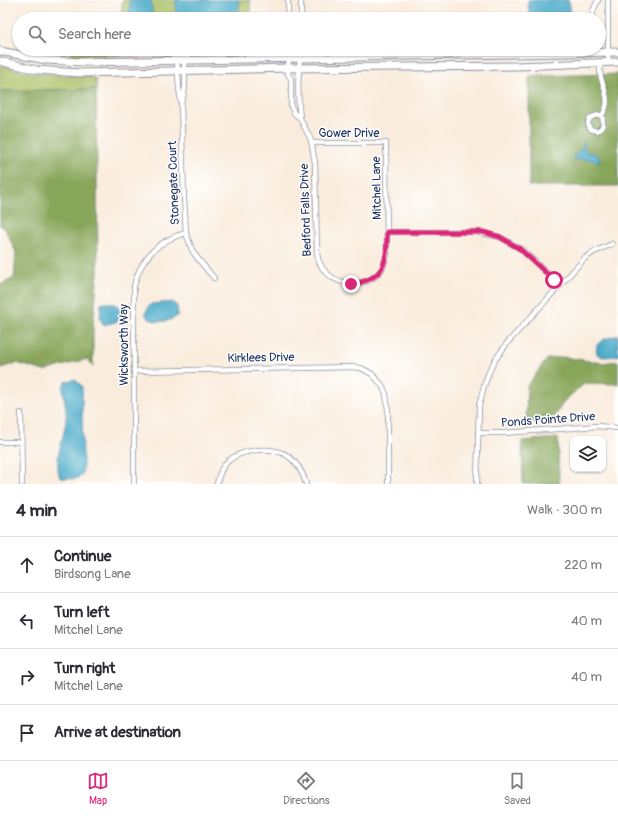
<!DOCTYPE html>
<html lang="en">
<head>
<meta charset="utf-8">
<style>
  :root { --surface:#fff; --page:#f7f7f7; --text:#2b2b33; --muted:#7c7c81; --line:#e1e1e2; --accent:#db2777 }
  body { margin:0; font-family:Pangolin,sans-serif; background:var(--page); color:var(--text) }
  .controls { position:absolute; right:12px; bottom:12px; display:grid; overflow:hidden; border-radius:8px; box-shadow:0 1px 3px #0004 }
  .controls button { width:36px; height:36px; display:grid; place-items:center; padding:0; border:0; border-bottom:1px solid var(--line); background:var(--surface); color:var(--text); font:20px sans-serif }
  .stop { position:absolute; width:12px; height:12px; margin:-9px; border:3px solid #db2777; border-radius:50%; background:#fff }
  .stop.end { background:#db2777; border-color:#fff; box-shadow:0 1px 4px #0008 }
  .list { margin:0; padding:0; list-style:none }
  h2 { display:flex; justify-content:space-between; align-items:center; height:52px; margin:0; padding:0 16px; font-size:17px }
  h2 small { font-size:13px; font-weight:400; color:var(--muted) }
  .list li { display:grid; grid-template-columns:26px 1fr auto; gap:12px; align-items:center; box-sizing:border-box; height:56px; padding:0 16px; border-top:1px solid var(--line) }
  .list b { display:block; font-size:15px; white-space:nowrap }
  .list p { margin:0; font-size:13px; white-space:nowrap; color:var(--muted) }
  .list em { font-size:13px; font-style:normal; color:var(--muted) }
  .icon { flex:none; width:22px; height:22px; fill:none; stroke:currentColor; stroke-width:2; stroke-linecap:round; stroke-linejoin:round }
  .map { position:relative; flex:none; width:618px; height:484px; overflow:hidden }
  .search { position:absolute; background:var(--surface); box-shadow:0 1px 3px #0004; left:12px; right:12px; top:12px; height:44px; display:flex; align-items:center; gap:10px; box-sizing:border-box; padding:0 14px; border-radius:22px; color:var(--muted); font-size:15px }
  .sheet { height:276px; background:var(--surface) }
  nav { display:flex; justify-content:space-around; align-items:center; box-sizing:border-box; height:56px; border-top:1px solid var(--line); background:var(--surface); font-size:11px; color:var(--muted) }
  nav a { display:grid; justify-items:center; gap:2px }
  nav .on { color:var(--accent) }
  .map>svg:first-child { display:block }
  .green { fill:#abc065; stroke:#637862 }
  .forest { fill:#88a65a; stroke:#526a5c }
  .water { fill:#48aac7; stroke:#326c92 }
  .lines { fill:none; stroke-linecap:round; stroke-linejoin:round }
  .street-casing { stroke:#8a8e9d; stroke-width:6 }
  .primary-casing { stroke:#8a8e9d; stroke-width:9 }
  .street { stroke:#fff; stroke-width:4.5 }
  .primary { stroke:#fff; stroke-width:7 }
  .route { stroke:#db2777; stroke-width:5 }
  .labels { text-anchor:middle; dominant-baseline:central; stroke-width:3; stroke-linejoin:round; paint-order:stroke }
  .street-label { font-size:12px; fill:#1b2f5e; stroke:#fff }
</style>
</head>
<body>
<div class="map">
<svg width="618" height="484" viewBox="0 0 618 484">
  <rect width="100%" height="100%" fill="#fff"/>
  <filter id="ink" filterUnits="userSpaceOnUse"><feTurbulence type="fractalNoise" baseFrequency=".025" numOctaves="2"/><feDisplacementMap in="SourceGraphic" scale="8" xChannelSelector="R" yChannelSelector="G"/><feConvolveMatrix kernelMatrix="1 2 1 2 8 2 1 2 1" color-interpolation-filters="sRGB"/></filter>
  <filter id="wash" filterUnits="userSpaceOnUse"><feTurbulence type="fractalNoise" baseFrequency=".012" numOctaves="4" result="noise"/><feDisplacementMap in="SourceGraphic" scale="16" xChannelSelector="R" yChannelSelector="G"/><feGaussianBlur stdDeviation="0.9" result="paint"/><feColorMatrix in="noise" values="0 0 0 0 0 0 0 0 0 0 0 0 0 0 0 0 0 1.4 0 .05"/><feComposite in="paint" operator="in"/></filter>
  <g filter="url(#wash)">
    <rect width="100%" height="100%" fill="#f9ecdc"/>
    <path class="green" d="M123,0h127l1,19h-136l6,-7z
      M64,49h189v2l-178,5z
      M0,65l32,8 59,4 5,3v9l-96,2z"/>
    <path class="forest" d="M618,74v112h-89v-110z
      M96,89l2,182 -5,56v39l-6,-7 -43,12 -27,-8 -17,5v-83l14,-7 2,-26 -10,-21 -6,-6v-134z
      M563,357l39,6 16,-2v23l-33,-1 -20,17 -12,19 -27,4 1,-37 20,-27z
      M558,438l1,46h-36l-1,-43z"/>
    <path class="water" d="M130,0h21l2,19h-26l2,-7z
      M176,0h63v19h-63z
      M528,0h40c4,7 2,13 -3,19h-31c-6,-4 -6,-12 -6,-19z
      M585,141c-1,8 -2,12 10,12l5,6 -1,3 -7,-2 -19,-1v-3l7,-6z
      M173,302l4,4 1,9c-10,11 -45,8 -27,-11z
      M104,303c13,-1 21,4 15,18l-16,4 -3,-8 1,-13z
      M618,335v21l-15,1 -6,-3c-4,-14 11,-16 21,-19z
      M75,379l7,7 1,84 -1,5 -6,4 -16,-1c-7,-21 5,-40 6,-60 1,-11 -3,-21 -3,-32l3,-4z"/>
  </g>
  <g filter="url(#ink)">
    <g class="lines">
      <defs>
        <path id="street" d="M288,0v19
          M301,0v19
          M592,19l1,-8 5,-11
          M289,49l-1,25 3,5v27l3,7 6,5 11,22 4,23 2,89c2,31 46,44 65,17 2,-4 4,-10 5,-15l-1,-111h-74
          M177,61l2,27 2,15 3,95 2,35 6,17 6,9 16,19
          M600,62c0,5 0,11 1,16 4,13 10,25 1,37
          M608,62v-62
          M181,103c6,-14 4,-28 3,-42
          M602,115c1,7 3,12 -5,16l-7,-2c-6,-10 3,-14 12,-14z
          M300,118c-3,-23 -2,-46 1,-69
          M387,232h89l24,5 21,12 39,36
          M134,371l219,-4 8,1 11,6 10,11 4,9 2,16v74
          M21,413l1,71
          M478,433h26l94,-7 20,2
          M0,442h21
          M134,484v-198c6,-27 24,-46 52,-53
          M217,484c1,-6 3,-12 6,-17 12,-18 48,-22 65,-11 10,7 15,17 18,28
          M477,484l2,-78 5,-20 5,-14 6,-12 13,-18 77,-84 9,-6 18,-8"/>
        <path id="primary" d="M0,51l46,9 36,2 536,-10
          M0,61l37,9 43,3 209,-5 228,-2 101,-4"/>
      </defs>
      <use href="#street" class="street-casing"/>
      <use href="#primary" class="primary-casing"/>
      <use href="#street" class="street"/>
      <use href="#primary" class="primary"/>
    </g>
  </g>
  <g class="lines" filter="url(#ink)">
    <path class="route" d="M351,284c35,-4 36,-23 36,-52h96l17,5 20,12 34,31"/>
  </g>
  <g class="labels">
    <g class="street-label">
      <text x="349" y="133">Gower Drive</text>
      <text transform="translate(174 183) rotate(-92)">Stonegate Court</text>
      <text transform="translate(377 188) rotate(-91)">Mitchel Lane</text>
      <text transform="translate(306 210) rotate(-92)">Bedford Falls Drive</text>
      <text transform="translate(124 345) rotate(-90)">Wicksworth Way</text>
      <text transform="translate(261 358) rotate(-1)">Kirklees Drive</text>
      <text transform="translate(548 420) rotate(-4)">Ponds Pointe Drive</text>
    </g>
  </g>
</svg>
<div class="controls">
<button><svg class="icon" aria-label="layers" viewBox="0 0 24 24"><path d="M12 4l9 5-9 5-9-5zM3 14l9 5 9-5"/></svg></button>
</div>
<div class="stop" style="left:554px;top:280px"></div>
<div class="stop end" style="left:351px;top:284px"></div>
<div class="search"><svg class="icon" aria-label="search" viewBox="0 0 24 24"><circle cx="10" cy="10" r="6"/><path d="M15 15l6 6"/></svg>Search here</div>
</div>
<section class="sheet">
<h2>4 min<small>Walk · 300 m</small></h2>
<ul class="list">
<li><svg class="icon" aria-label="ahead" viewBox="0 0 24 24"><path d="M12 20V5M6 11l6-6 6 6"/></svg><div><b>Continue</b><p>Birdsong Lane</p></div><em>220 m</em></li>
<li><svg class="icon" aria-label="left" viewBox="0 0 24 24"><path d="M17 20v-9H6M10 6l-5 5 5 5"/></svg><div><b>Turn left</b><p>Mitchel Lane</p></div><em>40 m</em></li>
<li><svg class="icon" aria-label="right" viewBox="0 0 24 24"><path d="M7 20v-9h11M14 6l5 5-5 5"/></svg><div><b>Turn right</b><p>Mitchel Lane</p></div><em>40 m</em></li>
<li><svg class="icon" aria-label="arrive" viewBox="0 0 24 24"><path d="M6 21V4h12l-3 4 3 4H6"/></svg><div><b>Arrive at destination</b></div></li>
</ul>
</section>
<nav>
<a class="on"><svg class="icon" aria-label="map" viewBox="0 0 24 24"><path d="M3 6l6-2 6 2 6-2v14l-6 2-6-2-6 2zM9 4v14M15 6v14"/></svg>Map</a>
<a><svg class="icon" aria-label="directions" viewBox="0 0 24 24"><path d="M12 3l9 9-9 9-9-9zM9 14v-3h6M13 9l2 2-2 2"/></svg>Directions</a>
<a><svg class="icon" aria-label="saved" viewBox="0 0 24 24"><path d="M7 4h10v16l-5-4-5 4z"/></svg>Saved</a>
</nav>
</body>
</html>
